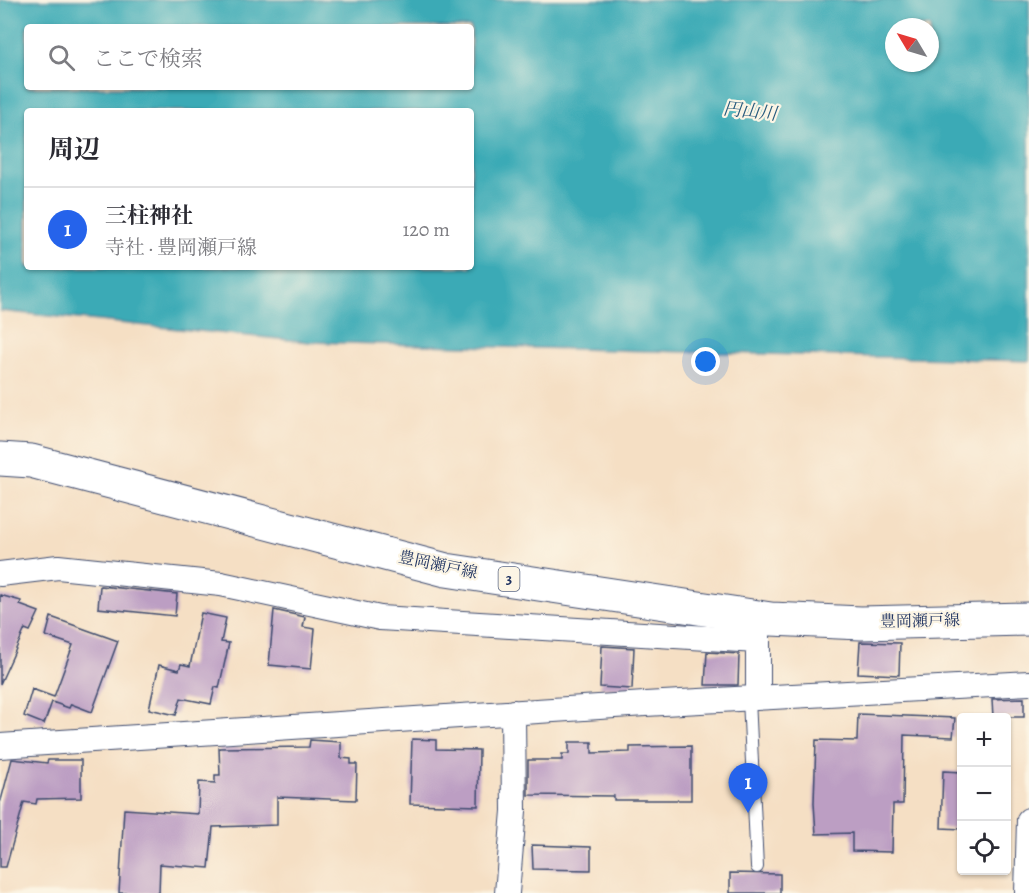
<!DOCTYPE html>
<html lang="ja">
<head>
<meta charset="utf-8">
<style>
  :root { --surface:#fff; --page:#f7f7f7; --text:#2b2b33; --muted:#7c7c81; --line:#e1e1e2; --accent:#2563eb }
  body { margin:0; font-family:Alegreya,"Noto Serif JP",serif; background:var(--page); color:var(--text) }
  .controls { position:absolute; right:18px; bottom:18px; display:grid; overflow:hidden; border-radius:6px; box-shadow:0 2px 4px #0004 }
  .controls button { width:54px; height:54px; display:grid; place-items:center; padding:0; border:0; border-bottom:2px solid var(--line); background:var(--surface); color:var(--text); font:30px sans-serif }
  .compass { position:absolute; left:885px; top:18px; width:54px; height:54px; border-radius:50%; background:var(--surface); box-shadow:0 2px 4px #0004; rotate:308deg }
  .you { position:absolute; left:706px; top:362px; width:21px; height:21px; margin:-15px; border:4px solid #fff; border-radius:50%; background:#1a73e8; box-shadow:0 0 0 9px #1a73e833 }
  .badge { display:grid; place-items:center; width:39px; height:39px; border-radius:50%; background:var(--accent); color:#fff; font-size:20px; font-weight:700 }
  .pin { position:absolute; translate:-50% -50px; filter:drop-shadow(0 2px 3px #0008) }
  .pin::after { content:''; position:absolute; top:32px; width:21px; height:18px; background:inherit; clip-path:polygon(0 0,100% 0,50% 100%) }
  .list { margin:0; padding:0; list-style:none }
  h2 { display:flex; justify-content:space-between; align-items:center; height:78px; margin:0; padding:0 24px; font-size:26px }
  h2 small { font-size:20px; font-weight:400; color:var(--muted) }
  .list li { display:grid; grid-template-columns:39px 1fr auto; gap:18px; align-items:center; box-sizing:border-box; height:84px; padding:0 24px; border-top:2px solid var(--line) }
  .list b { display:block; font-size:22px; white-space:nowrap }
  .list p { margin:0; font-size:20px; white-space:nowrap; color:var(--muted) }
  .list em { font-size:20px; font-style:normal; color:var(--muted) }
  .icon { flex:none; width:33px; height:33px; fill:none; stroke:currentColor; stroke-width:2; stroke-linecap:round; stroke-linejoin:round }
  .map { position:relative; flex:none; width:1029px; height:893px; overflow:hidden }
  .search { position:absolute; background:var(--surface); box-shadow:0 2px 4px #0004; left:24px; top:24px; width:450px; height:66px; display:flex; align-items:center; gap:15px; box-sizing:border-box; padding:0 21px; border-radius:6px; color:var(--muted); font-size:22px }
  .panel { position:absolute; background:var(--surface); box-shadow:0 2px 4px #0004; left:24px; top:108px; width:450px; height:162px; border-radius:6px }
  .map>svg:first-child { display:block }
  .water { fill:#3aaab6; stroke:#2a6c8a; stroke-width:1.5; fill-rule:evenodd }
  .building { fill:#bc9ec3 }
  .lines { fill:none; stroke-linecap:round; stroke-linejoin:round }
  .service-casing { stroke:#3c496d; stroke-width:14 }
  .minor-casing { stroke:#3c496d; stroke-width:26 }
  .primary-casing { stroke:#3c496d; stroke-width:35 }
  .service { stroke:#fff; stroke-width:12 }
  .minor { stroke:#fff; stroke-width:24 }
  .primary { stroke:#fff; stroke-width:33 }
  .labels { text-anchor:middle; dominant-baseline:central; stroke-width:4.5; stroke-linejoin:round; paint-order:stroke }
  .shield { fill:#fcf5e5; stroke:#5e6a86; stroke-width:1.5 }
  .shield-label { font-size:15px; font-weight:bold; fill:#1b2f5e }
  .street-label { font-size:16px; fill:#1b2f5e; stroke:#fcf5e5 }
  .water-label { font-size:18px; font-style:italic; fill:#265a7d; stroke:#fcf5e5 }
</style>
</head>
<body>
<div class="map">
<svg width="1029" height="893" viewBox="0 0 1029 893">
  <rect width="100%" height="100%" fill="#fcf5e5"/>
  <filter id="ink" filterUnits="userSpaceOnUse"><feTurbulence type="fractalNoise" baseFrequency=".0167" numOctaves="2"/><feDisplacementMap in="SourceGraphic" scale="12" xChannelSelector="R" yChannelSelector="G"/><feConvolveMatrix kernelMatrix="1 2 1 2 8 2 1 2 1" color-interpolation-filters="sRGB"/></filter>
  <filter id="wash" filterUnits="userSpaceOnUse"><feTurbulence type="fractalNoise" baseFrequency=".008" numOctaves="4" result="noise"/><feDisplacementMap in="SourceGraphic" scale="24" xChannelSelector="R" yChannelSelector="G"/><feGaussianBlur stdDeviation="1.35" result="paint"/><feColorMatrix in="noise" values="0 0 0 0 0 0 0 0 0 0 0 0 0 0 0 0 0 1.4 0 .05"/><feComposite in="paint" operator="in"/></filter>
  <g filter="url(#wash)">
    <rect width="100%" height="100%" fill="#f5dfc4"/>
    <path class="water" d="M0,0h1029v361l-720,-19 -309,-31zM27,27h444v60h-444zM894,27h36v36h-36zM27,111h444v156h-444z"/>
    <g id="blocks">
      <path class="building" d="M100,586l77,8 -2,22 -77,-8z
        M0,595l21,6 -1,4 19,7 -9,19 -5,-2 -25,55z
        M274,610l31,7 -2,10 12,2 -4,40 -42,-4z
        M201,613l25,5 -5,24 8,1 -10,45 -4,-1 -4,17 -30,-6 -5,17 -27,-6 10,-44 20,5 2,-6 9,2z
        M51,617l67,24 -26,71 -21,-8 -2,4 -17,-6 -8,22 -20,-8 8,-27 22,8 19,-52 -27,-9z
        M860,642l40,1 -1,32 -41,-2z
        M602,646l32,2 -2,41 -32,-2z
        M707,652l32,2 -1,31h-33z
        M1024,698v19h-31l-1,-18z
        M858,714l97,4 -2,19 -49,-2 -1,69h-10l-1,48 -40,-1v-18l-36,1 -2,-31 2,-63 41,1z
        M412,739l24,1v9l43,1 -1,56 -68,-2z
        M310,740l31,2v16l10,1v5h6l-1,36 -79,-3v28l-64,2 -4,41 -49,-4 -1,29h-40l5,-84 74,5 1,-32 16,1v-8h5l-1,-27 90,-1z
        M569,742h23v11l38,-1v-5l61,-1v54h-77v-4l-86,-1v-35h34v-6h7z
        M12,759l35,4 1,-3h33v38l-44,1 -1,5 -12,-2 -18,65h-6v-63z
        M943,771l19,1v57l-21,-1z
        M532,845l59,2v23l-58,-1z
        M730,873l50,1v19h-50z"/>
    </g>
  </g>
  <g filter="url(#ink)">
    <use href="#blocks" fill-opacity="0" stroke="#3c496d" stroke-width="1.5"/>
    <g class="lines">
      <defs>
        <path id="service" d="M749,699l8,168"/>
        <path id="minor" d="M0,574l58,-7 163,17 159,34 377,23
          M758,626v72
          M0,746l645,-42 384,-21
          M507,893l7,-82 -1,-99
          M1027,893l2,-73"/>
        <path id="primary" d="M0,459l31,2 415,109 325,49 90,4 168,-4"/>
      </defs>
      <use href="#service" class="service-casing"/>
      <use href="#minor" class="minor-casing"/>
      <use href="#primary" class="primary-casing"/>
      <use href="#service" class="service"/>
      <use href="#minor" class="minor"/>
      <use href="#primary" class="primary"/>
    </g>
  </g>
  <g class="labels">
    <rect class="shield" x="498.5" y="567" width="21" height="24" rx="4.5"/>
    <g class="shield-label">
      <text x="509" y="579">3</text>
    </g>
    <g class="street-label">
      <text transform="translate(438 565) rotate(12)">豊岡瀬戸線</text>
      <text transform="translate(920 621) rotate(-1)">豊岡瀬戸線</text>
    </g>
    <g class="water-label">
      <text transform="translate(750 111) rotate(6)">円山川</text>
    </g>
  </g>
</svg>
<div class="controls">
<button>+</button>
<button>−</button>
<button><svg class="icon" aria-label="locate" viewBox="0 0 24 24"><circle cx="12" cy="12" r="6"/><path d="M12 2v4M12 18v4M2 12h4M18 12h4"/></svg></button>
</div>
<svg class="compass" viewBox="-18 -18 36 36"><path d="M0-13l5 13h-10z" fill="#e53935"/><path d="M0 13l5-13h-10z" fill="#7c7c81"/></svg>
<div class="you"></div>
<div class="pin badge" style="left:748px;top:813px">1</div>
<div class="search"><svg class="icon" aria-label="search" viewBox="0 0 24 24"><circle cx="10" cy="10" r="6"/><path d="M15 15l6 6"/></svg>ここで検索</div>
<section class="panel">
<h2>周辺<small></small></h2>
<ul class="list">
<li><span class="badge">1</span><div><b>三柱神社</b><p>寺社 · 豊岡瀬戸線</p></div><em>120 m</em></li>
</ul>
</section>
</div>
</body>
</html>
